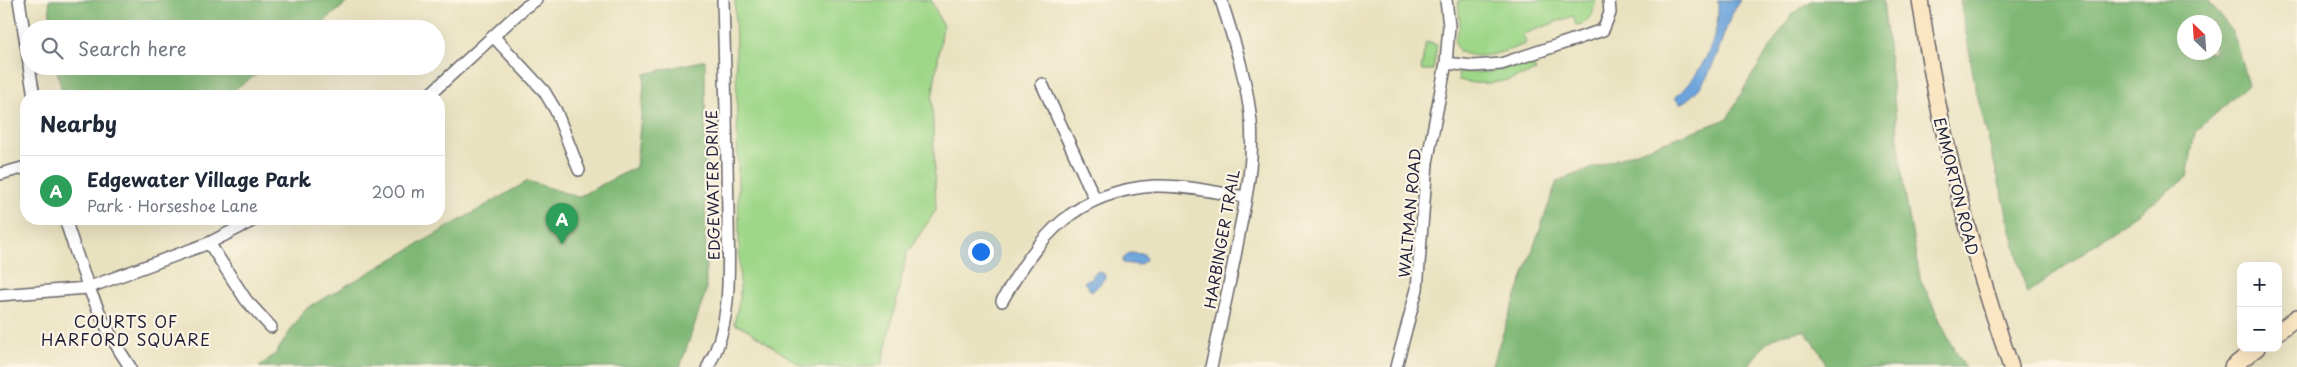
<!DOCTYPE html>
<html lang="en">
<head>
<meta charset="utf-8">
<style>
  :root { --surface:#fff; --page:#f2f2f3; --text:#1f2937; --muted:#747a83; --line:#e0e1e3; --accent:#b5179e }
  body { margin:0; font-family:"Playpen Sans",sans-serif; background:var(--page); color:var(--text) }
  .controls { position:absolute; right:15px; bottom:15px; display:grid; overflow:hidden; border-radius:10px; box-shadow:0 5px 20px #0002 }
  .controls button { width:45px; height:45px; display:grid; place-items:center; padding:0; border:0; border-bottom:1px solid var(--line); background:var(--surface); color:var(--text); font:25px sans-serif }
  .compass { position:absolute; left:2177px; top:15px; width:45px; height:45px; border-radius:50%; background:var(--surface); box-shadow:0 5px 20px #0002; rotate:335deg }
  .you { position:absolute; left:980px; top:251px; width:18px; height:18px; margin:-12px; border:4px solid #fff; border-radius:50%; background:#1a73e8; box-shadow:0 0 0 8px #1a73e833 }
  .badge { display:grid; place-items:center; width:32px; height:32px; border-radius:50%; background:var(--accent); color:#fff; font-size:16px; font-weight:700 }
  .pin { position:absolute; translate:-50% -41px; filter:drop-shadow(0 1px 2px #0008) }
  .pin::after { content:''; position:absolute; top:26px; width:18px; height:15px; background:inherit; clip-path:polygon(0 0,100% 0,50% 100%) }
  .list { margin:0; padding:0; list-style:none }
  h2 { display:flex; justify-content:space-between; align-items:center; height:65px; margin:0; padding:0 20px; font-size:21px }
  h2 small { font-size:16px; font-weight:400; color:var(--muted) }
  .list li { display:grid; grid-template-columns:32px 1fr auto; gap:15px; align-items:center; box-sizing:border-box; height:70px; padding:0 20px; border-top:1px solid var(--line) }
  .list b { display:block; font-size:19px; white-space:nowrap }
  .list p { margin:0; font-size:16px; white-space:nowrap; color:var(--muted) }
  .list em { font-size:16px; font-style:normal; color:var(--muted) }
  .icon { flex:none; width:28px; height:28px; fill:none; stroke:currentColor; stroke-width:2; stroke-linecap:round; stroke-linejoin:round }
  .map { position:relative; flex:none; width:2297px; height:367px; overflow:hidden }
  .search { position:absolute; background:var(--surface); box-shadow:0 5px 20px #0002; left:20px; top:20px; width:425px; height:55px; display:flex; align-items:center; gap:12px; box-sizing:border-box; padding:0 18px; border-radius:28px; color:var(--muted); font-size:19px }
  .panel { position:absolute; background:var(--surface); box-shadow:0 5px 20px #0002; left:20px; top:90px; width:425px; height:135px; border-radius:20px }
  .map>svg:first-child { display:block }
  .green { fill:#9fd789; stroke:#607c62 }
  .forest { fill:#7fb875; stroke:#506d58; fill-rule:evenodd }
  .water { fill:#6ca4db; stroke:#47638b }
  .lines { fill:none; stroke-linecap:round; stroke-linejoin:round }
  .street-casing { stroke:#68656a; stroke-width:14 }
  .secondary-casing { stroke:#68656a; stroke-width:18 }
  .street { stroke:#fff; stroke-width:11 }
  .secondary { stroke:#fbe6c3; stroke-width:15 }
  .labels { text-anchor:middle; dominant-baseline:central; stroke-width:4.5; stroke-linejoin:round; paint-order:stroke }
  .street-label { font-size:15px; fill:#22223b; stroke:#fcf5e5 }
  .neighbourhood-label { font-size:16px; letter-spacing:1px; fill:#22223b; stroke:#fcf5e5 }
</style>
</head>
<body>
<div class="map">
<svg width="2297" height="367" viewBox="0 0 2297 367">
  <rect width="100%" height="100%" fill="#fcf5e5"/>
  <filter id="ink" filterUnits="userSpaceOnUse"><feTurbulence type="fractalNoise" baseFrequency=".02" numOctaves="2"/><feDisplacementMap in="SourceGraphic" scale="10" xChannelSelector="R" yChannelSelector="G"/><feConvolveMatrix kernelMatrix="1 2 1 2 8 2 1 2 1" color-interpolation-filters="sRGB"/></filter>
  <filter id="wash" filterUnits="userSpaceOnUse"><feTurbulence type="fractalNoise" baseFrequency=".0096" numOctaves="4" result="noise"/><feDisplacementMap in="SourceGraphic" scale="20" xChannelSelector="R" yChannelSelector="G"/><feGaussianBlur stdDeviation="1.12" result="paint"/><feColorMatrix in="noise" values="0 0 0 0 0 0 0 0 0 0 0 0 0 0 0 0 0 1.4 0 .05"/><feComposite in="paint" operator="in"/></filter>
  <g filter="url(#wash)">
    <rect width="100%" height="100%" fill="#e9e2c0"/>
    <path class="green" d="M735,0h196l12,26 -11,73 4,111 -29,43 -25,111 -8,3h-71l-58,-39 -11,-4 6,-26z
      M1458,0h138l-4,15 -9,9 -7,1 -3,-9 -50,18 3,9 -3,2c-20,7 -42,16 -63,7l-6,-10 6,-17z
      M1426,42l11,3 -4,25h-12z
      M1531,61l5,10c-26,9 -50,17 -77,9l-1,-8h33z"/>
    <path class="forest" d="M49,0h301l-35,29h-264z
      M1813,0h70l20,182 17,96 31,66 14,23h-138l-6,-14 -16,-22c-35,4 -37,8 -57,36h-257l66,-186 170,-62 22,-39 43,-66z
      M1960,0h248l25,32 15,53 -53,47 -8,45 -160,117 -51,-204zM2214,22v30h-30v-30z
      M705,60l1,231 -26,76h-421l17,-14 28,-43 224,-129 50,16 58,-30 9,-93z
      M56,66h214l-46,30h-161z"/>
    <path class="water" d="M1718,0h22c-23,34 -21,83 -60,104l-5,-6c28,-27 45,-58 43,-98z
      M1129,253l15,1 2,6 -7,5 -16,-2v-4z
      M1099,271l5,3 1,4 -11,12 -3,1 -7,-9 3,-3h5v-4z"/>
  </g>
  <g filter="url(#ink)">
    <g class="lines">
      <defs>
        <path id="street" d="M19,0l10,63
          M494,37l50,54 12,20 23,59
          M1446,63l27,3 28,-2 102,-34 7,-17 -1,-13
          M29,66l5,30
          M1042,84l53,115
          M428,96l96,-88 12,-8
          M0,174l26,-7
          M65,219c17,53 33,101 65,148
          M209,243l37,57 25,27
          M0,295l87,-7 122,-45 47,-24
          M1002,301c37,-65 73,-110 153,-115 30,-1 62,7 91,11
          M708,367c26,-47 20,-101 20,-153 -1,-71 -3,-143 -5,-214
          M1211,367c10,-46 21,-92 29,-138 7,-35 14,-71 11,-107 -4,-42 -17,-82 -30,-122
          M1396,367l21,-78 10,-126 19,-100 3,-37 -3,-26"/>
        <path id="secondary" d="M1920,0c18,128 49,245 91,367
          M2278,332l19,-15
          M2232,367l25,-19"/>
      </defs>
      <use href="#street" class="street-casing"/>
      <use href="#secondary" class="secondary-casing"/>
      <use href="#street" class="street"/>
      <use href="#secondary" class="secondary"/>
    </g>
  </g>
  <g class="labels">
    <g class="street-label">
      <text transform="translate(712 185) rotate(-91)">EDGEWATER DRIVE</text>
      <text transform="translate(1957 186) rotate(76)">EMMORTON ROAD</text>
      <text transform="translate(1409 213) rotate(-85)">WALTMAN ROAD</text>
      <text transform="translate(1221 239) rotate(-80)">HARBINGER TRAIL</text>
    </g>
    <g class="neighbourhood-label">
      <text x="126" y="321">COURTS OF<tspan x="126" dy="18">HARFORD SQUARE</tspan></text>
    </g>
  </g>
</svg>
<div class="controls">
<button>+</button>
<button>−</button>
</div>
<svg class="compass" viewBox="-18 -18 36 36"><path d="M0-13l5 13h-10z" fill="#e53935"/><path d="M0 13l5-13h-10z" fill="#747a83"/></svg>
<div class="you"></div>
<div class="pin badge" style="left:562px;top:244px;background:#2e9e5b">A</div>
<div class="search"><svg class="icon" aria-label="search" viewBox="0 0 24 24"><circle cx="10" cy="10" r="6"/><path d="M15 15l6 6"/></svg>Search here</div>
<section class="panel">
<h2>Nearby<small></small></h2>
<ul class="list">
<li><span class="badge" style="background:#2e9e5b">A</span><div><b>Edgewater Village Park</b><p>Park · Horseshoe Lane</p></div><em>200 m</em></li>
</ul>
</section>
</div>
</body>
</html>
